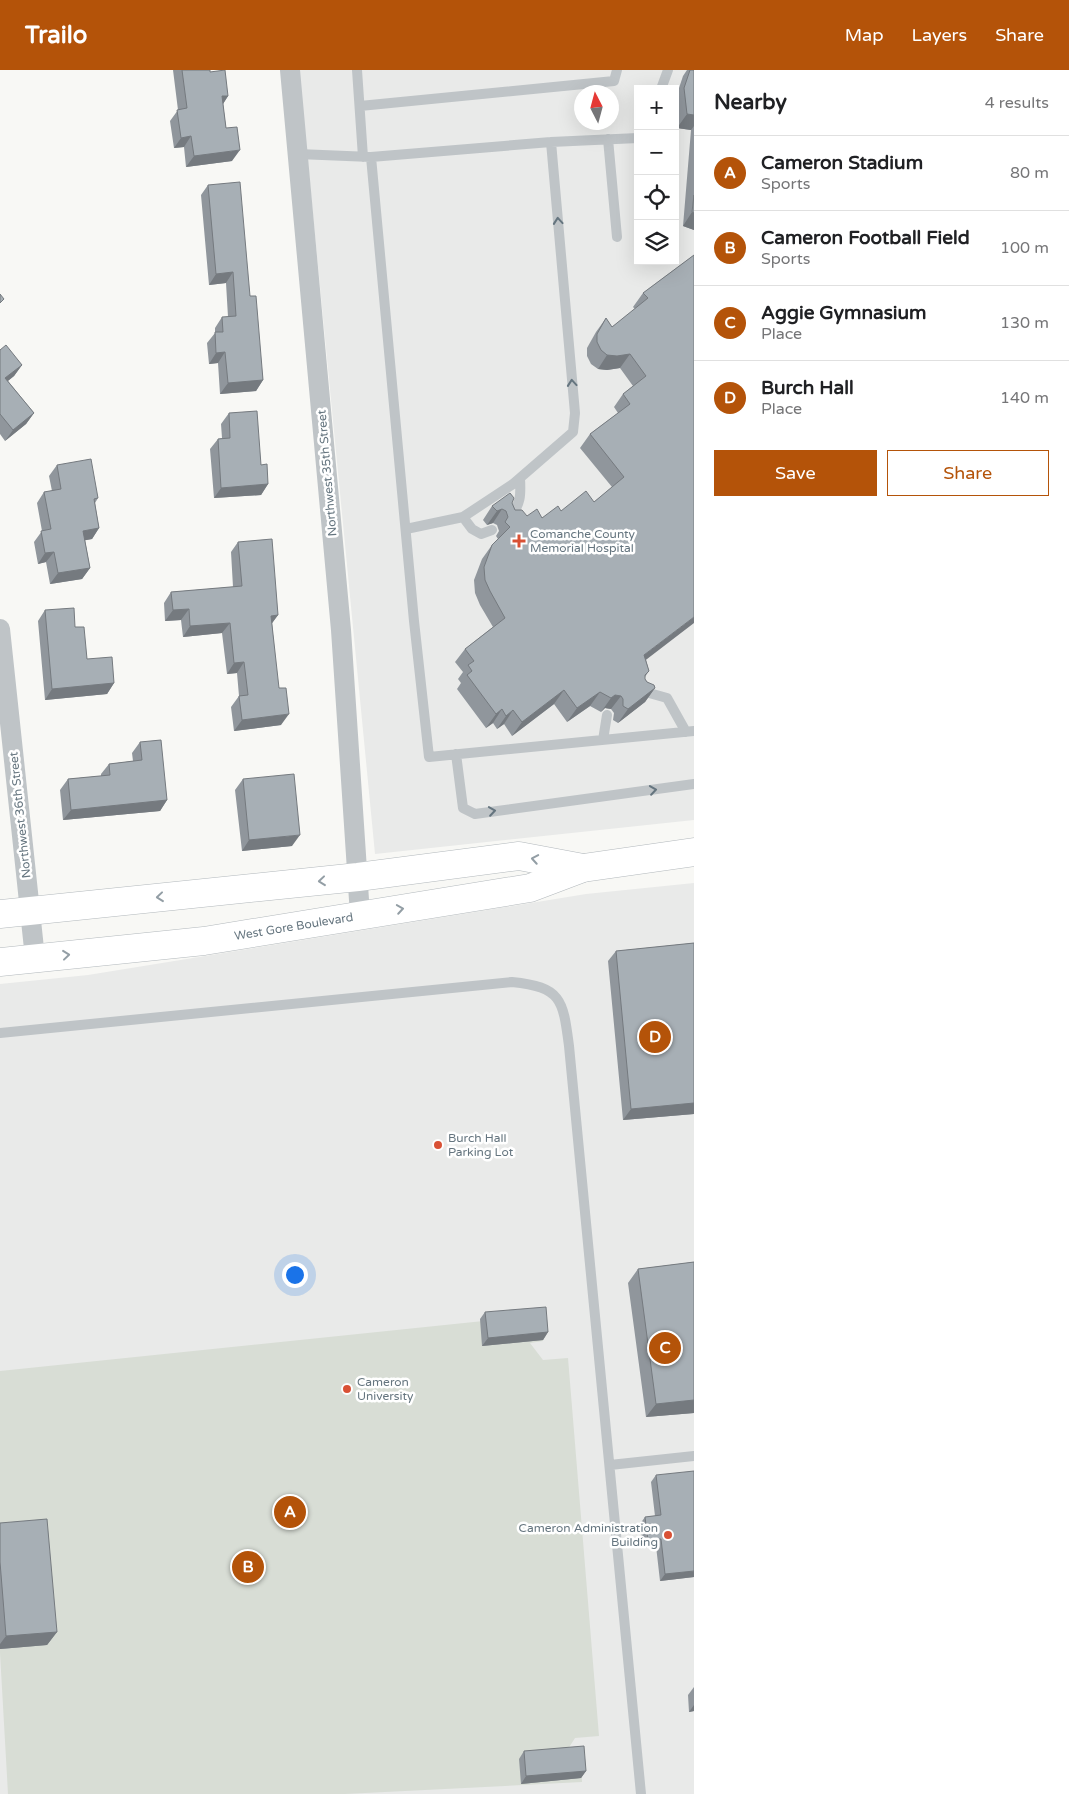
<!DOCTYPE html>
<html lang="en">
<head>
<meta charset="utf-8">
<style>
  :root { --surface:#fff; --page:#f6f6f6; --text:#202124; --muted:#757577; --line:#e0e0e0; --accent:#b45309 }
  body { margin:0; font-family:"Varela Round",sans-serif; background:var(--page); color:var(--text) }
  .controls { position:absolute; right:15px; top:15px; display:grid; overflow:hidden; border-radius:0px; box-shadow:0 5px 20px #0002 }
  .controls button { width:45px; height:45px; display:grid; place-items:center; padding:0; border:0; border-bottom:1px solid var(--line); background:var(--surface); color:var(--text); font:25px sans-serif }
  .compass { position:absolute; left:574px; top:15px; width:45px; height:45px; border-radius:50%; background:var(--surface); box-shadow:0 5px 20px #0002; rotate:354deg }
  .you { position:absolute; left:294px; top:1204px; width:18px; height:18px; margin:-12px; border:4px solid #fff; border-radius:50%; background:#1a73e8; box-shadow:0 0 0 8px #1a73e833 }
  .badge { display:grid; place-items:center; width:32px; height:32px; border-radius:50%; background:var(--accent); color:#fff; font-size:16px; font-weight:700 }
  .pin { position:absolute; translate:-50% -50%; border:2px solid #fff; box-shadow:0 1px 5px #0006 }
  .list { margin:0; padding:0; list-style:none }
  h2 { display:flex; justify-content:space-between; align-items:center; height:65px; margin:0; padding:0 20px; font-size:21px }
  h2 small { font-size:16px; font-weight:400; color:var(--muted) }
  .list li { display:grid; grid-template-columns:32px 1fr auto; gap:15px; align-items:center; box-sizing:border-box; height:75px; padding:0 20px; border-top:1px solid var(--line) }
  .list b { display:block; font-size:19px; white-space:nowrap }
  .list p { margin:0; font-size:16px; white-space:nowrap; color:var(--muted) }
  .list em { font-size:16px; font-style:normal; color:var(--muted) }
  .actions { display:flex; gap:10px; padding:15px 20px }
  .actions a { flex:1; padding:11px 0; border:1px solid var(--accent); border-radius:0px; text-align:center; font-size:18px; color:var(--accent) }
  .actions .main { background:var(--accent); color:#fff }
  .icon { flex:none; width:28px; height:28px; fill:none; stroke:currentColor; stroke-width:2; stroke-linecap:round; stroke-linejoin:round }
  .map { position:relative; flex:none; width:694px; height:1724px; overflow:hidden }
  header { display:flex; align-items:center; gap:30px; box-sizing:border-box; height:70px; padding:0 25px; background:var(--accent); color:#fff }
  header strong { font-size:24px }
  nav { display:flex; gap:28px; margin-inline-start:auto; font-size:18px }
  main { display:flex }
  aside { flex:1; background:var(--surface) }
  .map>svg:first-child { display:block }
  .built { fill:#e9eae9; fill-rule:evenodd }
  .green { fill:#d8ddd5 }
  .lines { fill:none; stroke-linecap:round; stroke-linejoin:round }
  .secondary-casing { stroke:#b2b8bc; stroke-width:29 }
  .lane { stroke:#bfc4c7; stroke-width:10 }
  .street { stroke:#bfc4c7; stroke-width:20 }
  .secondary { stroke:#fff; stroke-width:28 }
  .wall { fill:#90969c }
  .shaded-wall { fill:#757a7f }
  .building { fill:#a7afb5; stroke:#757a7f }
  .oneway { stroke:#65757f }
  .oneway2 { stroke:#939ea5 }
  .poi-dot { fill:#d95135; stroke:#fff; stroke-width:2 }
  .labels { text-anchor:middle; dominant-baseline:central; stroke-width:5; stroke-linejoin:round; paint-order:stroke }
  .street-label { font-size:12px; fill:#65757f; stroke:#fff }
  .poi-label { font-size:12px; fill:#65757f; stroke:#fff; text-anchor:start }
</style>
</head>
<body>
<header>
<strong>Trailo</strong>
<nav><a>Map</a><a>Layers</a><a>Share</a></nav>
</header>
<main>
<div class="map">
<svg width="694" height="1724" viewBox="0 0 694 1724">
  <rect width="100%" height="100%" fill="#f8f8f5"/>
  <path class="built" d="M299,0h395v750l-319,34zM638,19h37v172h-37zM582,22h30v30h-30z
    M694,813v911h-694v-810l88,-9 498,-81z"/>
  <path class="green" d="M541,1245l2,26 -13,2 13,17 25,-2 31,378 -24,2 -7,11 13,4 1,29 -237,12h-337l-8,-141v-282z"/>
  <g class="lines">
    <defs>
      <g id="secondary">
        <path d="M0,844l358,-37 161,-21 64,12"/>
        <path id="s1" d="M0,892l204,-21 326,-53 53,-20 111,-16"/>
      </g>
    </defs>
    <use href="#secondary" class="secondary-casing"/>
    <path class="lane" d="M357,0l6,87
      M661,19l7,-19
      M360,36l254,-25 3,-11
      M608,69l9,98
      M298,84l73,3 180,-15 87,-4
      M371,87l43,464 15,136 265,-26
      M463,447l9,12 9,5 11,-4
      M509,448c12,-13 12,-23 11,-40
      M406,459l57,-12 50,-33 60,-52 2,-19 -24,-271
      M642,621l25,7 19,34
      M603,670l4,-25
      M456,684l7,54 12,6 219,-30
      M0,963l512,-51c50,5 51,18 57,64l72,748
      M610,1395l84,-9"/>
    <path class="street" d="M290,0l51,560 19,285
      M0,559l35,329"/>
    <use href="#secondary" class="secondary"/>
  </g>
  <path class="wall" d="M173,0h37v2l18,24 -5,8 3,24 6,33 -46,6 -2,-20 -10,1 -4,-27 8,-11z
    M687,0h7v160l-11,-4 8,-96 -14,-2 -2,-21v-7l8,-24z
    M208,115l42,111 13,84 -7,11 -36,3 -2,-31 -9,1 -2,-21 8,-10v-5l7,-11h6l-2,-34 -17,2 -8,-90z
    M694,185l-48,405 3,11 -4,6v2l2,3 8,6 -10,14 -27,21 -5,-3 1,-7 -3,-4 -6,-1 -4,4 -11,-6 -23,16 -13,-18 -42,32 -8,-12 -7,5 -4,-6 -7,5 -29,-39 4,-6 -3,-4 5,-7 -8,-10 10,-13 28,-22 -13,-22 -5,-12 -1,-13 8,-21 10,-14 6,-6 -2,-3 3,-5 -2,-6 -4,-2 -6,2 -4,-5 9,-14 20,-3 3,7 12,6 15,2 19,-7 33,-9 18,-15 -32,-39 10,-14 28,-21 -4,-6 9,-13 10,-8 -13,-18 -13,2 -9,-1 -7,-5 -4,-8v-8l9,-16 10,-14 6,9 23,-18 -2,-2 10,-14z
    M0,280l22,15 -8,11 -6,5 26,32 -8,11 -21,17 -5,-7z
    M229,343l32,52 7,19 -7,11 -47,3 -4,-49 8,-10 4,-1 -1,-14z
    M57,395l41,33 -3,5 4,25 -7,11 -7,1 5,28 -8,11 -32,5 -4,-22 -8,2 -4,-22 8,-11 -5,-28 7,-11 8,-1 -3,-15z
    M238,472l40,73 -6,8 9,102 -47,6 -3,-24 8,-11 -2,-23 -10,1 -5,-41 -39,4 -2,-17 -16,1 -1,-18 7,-11 62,-5 -2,-35z
    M45,540l30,17 12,32 27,24 -7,11 -62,6 -7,-79z
    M140,672l27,58 -7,11 -97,9 -3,-30 8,-11 33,-3v-2l8,-10 24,-3 -1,-8z
    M243,709l49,67 -50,5 -7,-61z
    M694,873v171l-71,6 -15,-159 8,-10z
    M694,1192v151l-48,4 -18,-134 10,-14z
    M485,1242l63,20 -5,8 -61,6 -2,-27z
    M656,1405l38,102 -34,4 -4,-35 -13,2 -3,-24 5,-7 10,-1 -4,-34z
    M0,1453l57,109 -10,13 -47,4z
    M694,1615v26l-5,1 -1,-17 6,-8z
    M524,1681l62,20 -5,7 -60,6 -2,-25z"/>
  <path class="shaded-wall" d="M222,26h6l-7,11z
    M687,44l7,1v11l-3,4 -14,-2z
    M191,66l-7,11 -10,1 7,-10z
    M240,80l-8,11 -46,6 8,-11z
    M692,142l2,1v17l-11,-4z
    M233,202l-7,11 -17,2 7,-11z
    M225,282l-7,11 -9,1 7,-11z
    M630,284l-10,14 -13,2 -9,-1 9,-14z
    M22,295l-8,11 -14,11 5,-9z
    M263,310l-7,11 -36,3 8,-11z
    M34,343l-8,11 -21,17 8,-11z
    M268,414l-7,11 -47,3 7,-10z
    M502,439l-9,14 -6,2 10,-14z
    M99,458l-7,11 -16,3 7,-11z
    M54,482l-8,10 -8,2 7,-11z
    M90,498l-8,11 -32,5 8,-11z
    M189,539l-8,11 -16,1 8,-11z
    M278,545l-8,11 1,-10z
    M694,547v6l-60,46 10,-14z
    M230,553l-8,10 -39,4 7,-11z
    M244,592l-7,11 -10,1 7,-11z
    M114,613l-7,11 -62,6 7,-11z
    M655,618l-10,14 -27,21 10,-14z
    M564,620l-10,14 -42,32 10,-14z
    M600,622l-10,14 -23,16 10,-14z
    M615,625l6,1 -10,13 -6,-1 -4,4 10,-14z
    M502,639l-9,14 -7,5 10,-14z
    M513,640l-9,14 -7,5 9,-13z
    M289,644l-8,11 -47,6 8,-11z
    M167,730l-7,11 -97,9 8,-10z
    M300,765l-8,11 -50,5 7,-11z
    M694,1033v11l-71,6 8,-11z
    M548,1262l-5,8 -61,6 6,-8z
    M694,1330v13l-48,4 10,-13z
    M661,1469l-5,7 -13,2 5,-8z
    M694,1501v6l-34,4 5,-7z
    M57,1562l-10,13 -47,4v-5l6,-8z
    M694,1635v6l-5,1z
    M586,1701l-5,7 -60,6 5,-8z"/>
  <path class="building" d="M182,0h28v2l15,-2 3,26h-6l4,32 11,-1 3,23 -46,6 -3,-20 -10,2 -4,-28 10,-2z
    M690,0h4v45l-7,-1 -3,-26z
    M240,112l10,114h6l7,84 -35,3 -3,-31 -9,1 -1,-21h8l-1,-15 14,-1 -3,-44 -17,2 -8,-89z
    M694,125v18l-2,-1z
    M694,185v362l-50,38 5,16 -4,4v4l2,3 7,3 1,3 -27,21 -5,-3v-7l-2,-3 -6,-1 -4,3 -11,-6 -23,16 -13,-18 -42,32 -9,-12 -7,6 -4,-7 -6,5 -29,-39 5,-4 -4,-6 6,-4 -9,-12 40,-31 -15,-27 -5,-11 -1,-13 8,-22 18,-18 -5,-5 3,-5 -2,-6 -4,-2 -5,2 -5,-5 18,-13 4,5 -2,5 3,7h7l5,6 10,-7 5,9 16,-12 3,5 25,-20 8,11 30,-25 -34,-43 40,-30 -7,-10 23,-18 -16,-22 -13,2 -10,-1 -6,-5 -4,-8v-8l9,-16 6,9 36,-29 -5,-5z
    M0,224l4,5 -4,4z
    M6,275l16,20 -17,13 29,35 -21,17 -13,-16v-64z
    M257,341l4,54 6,-1 1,20 -47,4 -3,-49 12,-1 -1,-25z
    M91,389l7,39 -4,1 5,29 -16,3 7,37 -32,5 -4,-21 -9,1 -4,-22 10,-2 -7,-37 17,-3 -4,-24z
    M272,469l6,76 -7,1 8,72h7l3,26 -47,6 -3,-24 9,-1 -4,-33 -10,1 -4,-40 -40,3 -1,-17 -16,1 -2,-18 71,-6 -4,-44z
    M74,538l1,19h9l3,32 25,-2 2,26 -62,6 -7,-79z
    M161,670l6,60 -96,10 -3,-31 42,-4 -1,-11 33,-4 -2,-18z
    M294,704l6,61 -51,5 -6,-61z
    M694,873v160l-63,6 -15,-158z
    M694,1192v138l-38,4 -18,-135z
    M546,1237l2,25 -60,6 -3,-26z
    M694,1401v100l-29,3 -4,-35 -13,1 -3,-23 16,-2 -5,-40z
    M47,1449l10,113 -51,4 -6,-74v-39z
    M584,1676l2,25 -60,5 -2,-25z"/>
  <defs><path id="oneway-chevron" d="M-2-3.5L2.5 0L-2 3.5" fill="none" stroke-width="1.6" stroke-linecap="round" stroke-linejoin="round" transform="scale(1.25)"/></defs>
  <g class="oneway">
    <use href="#oneway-chevron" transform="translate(558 151) rotate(-95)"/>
    <use href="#oneway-chevron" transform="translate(572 313) rotate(-95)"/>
    <use href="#oneway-chevron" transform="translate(653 720) rotate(-8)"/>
    <use href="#oneway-chevron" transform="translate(492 741) rotate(-8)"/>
  </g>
  <g class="oneway2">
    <use href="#oneway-chevron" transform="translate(535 789) rotate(-170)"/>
    <use href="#oneway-chevron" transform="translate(322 811) rotate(174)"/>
    <use href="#oneway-chevron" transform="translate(160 827) rotate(174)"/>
    <use href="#oneway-chevron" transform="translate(400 839) rotate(-9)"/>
    <use href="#oneway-chevron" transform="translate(66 885) rotate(-6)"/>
  </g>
  <g class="poi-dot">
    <path d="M516.5 463.5h5v5h5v5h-5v5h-5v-5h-5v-5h5z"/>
    <circle cx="438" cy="1075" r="5"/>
    <circle cx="347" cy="1319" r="5"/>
    <circle cx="668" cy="1465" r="5"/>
  </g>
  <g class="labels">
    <g class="street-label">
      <text transform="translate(327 403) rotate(-95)">Northwest 35th Street</text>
      <text transform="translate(20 745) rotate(-96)">Northwest 36th Street</text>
      <text stroke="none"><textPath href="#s1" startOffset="296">West Gore Boulevard</textPath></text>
    </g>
    <g class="poi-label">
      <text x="530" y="464">Comanche County<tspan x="530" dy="14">Memorial Hospital</tspan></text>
      <text x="448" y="1068">Burch Hall<tspan x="448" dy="14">Parking Lot</tspan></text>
      <text x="357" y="1312">Cameron<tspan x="357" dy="14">University</tspan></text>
      <text x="658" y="1458" text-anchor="end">Cameron Administration<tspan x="658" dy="14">Building</tspan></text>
    </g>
  </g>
</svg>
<div class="controls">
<button>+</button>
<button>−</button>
<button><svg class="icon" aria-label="locate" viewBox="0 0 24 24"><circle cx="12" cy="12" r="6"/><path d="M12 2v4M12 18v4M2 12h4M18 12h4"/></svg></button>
<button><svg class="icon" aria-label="layers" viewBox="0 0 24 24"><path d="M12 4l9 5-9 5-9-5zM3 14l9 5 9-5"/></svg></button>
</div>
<svg class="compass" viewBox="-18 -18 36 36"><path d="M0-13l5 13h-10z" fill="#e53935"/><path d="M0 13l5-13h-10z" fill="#757577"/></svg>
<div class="you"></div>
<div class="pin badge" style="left:290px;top:1442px">A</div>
<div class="pin badge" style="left:248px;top:1497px">B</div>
<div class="pin badge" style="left:665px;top:1278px">C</div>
<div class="pin badge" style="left:655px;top:967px">D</div>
</div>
<aside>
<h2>Nearby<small>4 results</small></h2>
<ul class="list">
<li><span class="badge">A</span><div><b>Cameron Stadium</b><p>Sports</p></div><em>80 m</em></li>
<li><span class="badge">B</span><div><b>Cameron Football Field</b><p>Sports</p></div><em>100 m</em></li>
<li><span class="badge">C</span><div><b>Aggie Gymnasium</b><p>Place</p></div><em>130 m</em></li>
<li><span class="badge">D</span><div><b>Burch Hall</b><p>Place</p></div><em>140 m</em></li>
</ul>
<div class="actions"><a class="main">Save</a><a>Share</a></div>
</aside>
</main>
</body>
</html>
